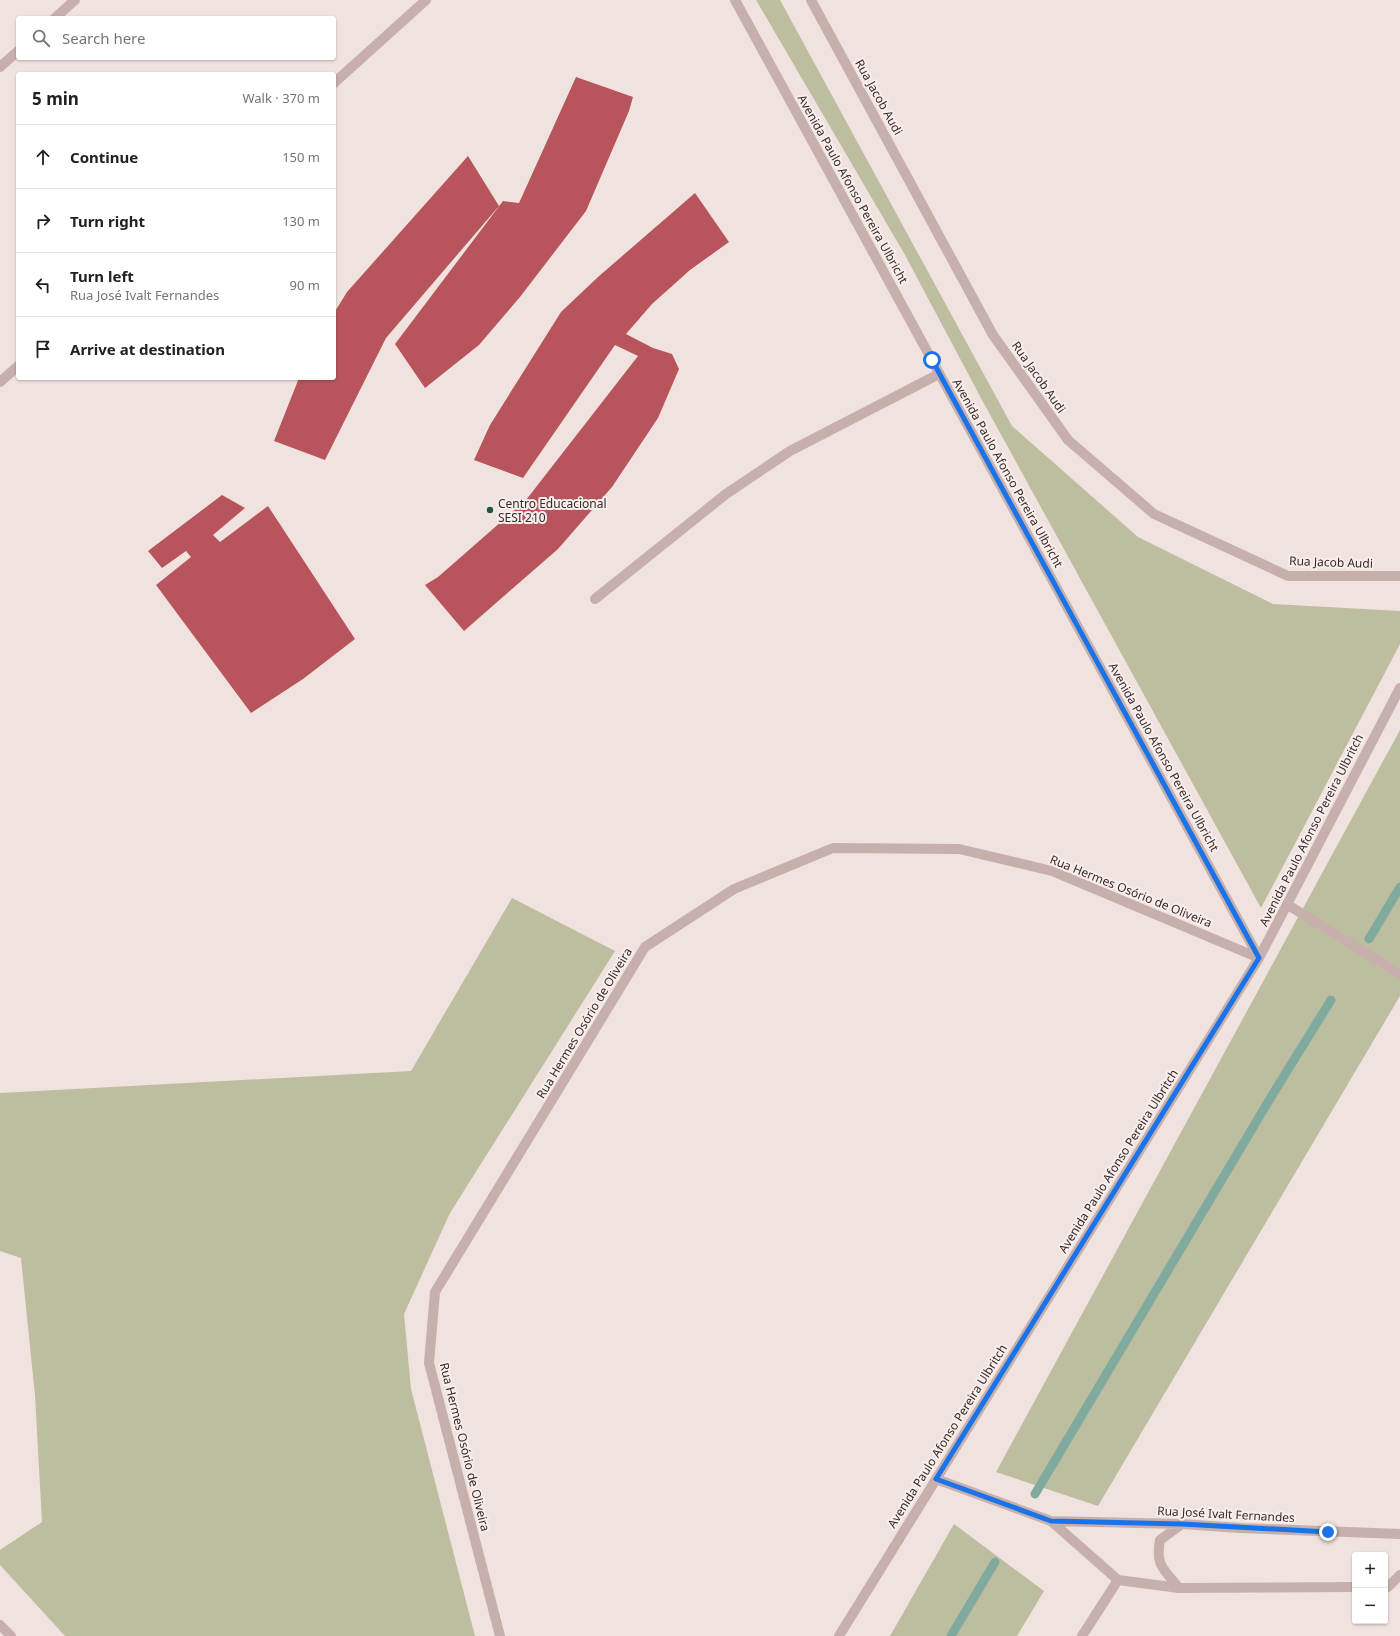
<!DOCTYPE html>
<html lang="en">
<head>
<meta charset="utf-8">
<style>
  :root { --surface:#fff; --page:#f2f2f2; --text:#202124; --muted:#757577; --line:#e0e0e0 }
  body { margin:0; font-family:"Noto Sans",sans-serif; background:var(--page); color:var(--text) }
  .controls { position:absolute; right:12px; bottom:12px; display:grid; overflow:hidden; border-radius:4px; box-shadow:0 1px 3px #0004 }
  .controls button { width:36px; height:36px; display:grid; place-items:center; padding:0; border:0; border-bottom:1px solid var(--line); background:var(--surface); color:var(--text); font:20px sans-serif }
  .stop { position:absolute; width:12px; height:12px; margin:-9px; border:3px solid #1a73e8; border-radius:50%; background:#fff }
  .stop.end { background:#1a73e8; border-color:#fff; box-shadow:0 1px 4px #0008 }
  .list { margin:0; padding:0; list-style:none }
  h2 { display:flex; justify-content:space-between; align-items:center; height:52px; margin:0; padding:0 16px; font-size:17px }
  h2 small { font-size:13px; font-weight:400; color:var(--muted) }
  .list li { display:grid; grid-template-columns:26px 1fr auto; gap:12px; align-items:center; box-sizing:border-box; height:64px; padding:0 16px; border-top:1px solid var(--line) }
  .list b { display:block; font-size:15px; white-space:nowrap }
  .list p { margin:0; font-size:13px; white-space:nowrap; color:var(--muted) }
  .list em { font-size:13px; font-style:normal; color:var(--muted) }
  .icon { flex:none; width:22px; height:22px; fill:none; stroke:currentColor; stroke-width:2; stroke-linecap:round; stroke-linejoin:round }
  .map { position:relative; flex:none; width:1400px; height:1636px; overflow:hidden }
  .search { position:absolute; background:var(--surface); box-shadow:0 1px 3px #0004; left:16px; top:16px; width:320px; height:44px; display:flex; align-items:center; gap:10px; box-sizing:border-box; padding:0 14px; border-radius:4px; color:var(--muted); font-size:15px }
  .panel { position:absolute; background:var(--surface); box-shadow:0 1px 3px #0004; left:16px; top:72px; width:320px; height:308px; border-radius:4px }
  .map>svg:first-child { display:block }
  .green { fill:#bdbda0 }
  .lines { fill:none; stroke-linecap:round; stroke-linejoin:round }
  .stream { stroke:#81aa9f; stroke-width:9 }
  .building { fill:#b8545b }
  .lane { stroke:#c7b0ac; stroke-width:10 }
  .street { stroke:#c7b0ac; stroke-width:10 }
  .route { stroke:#1a73e8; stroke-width:5 }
  .poi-dot { fill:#245348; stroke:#f8eeeb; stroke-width:1.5 }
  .labels { text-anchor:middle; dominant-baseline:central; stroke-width:4; stroke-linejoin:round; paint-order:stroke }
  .street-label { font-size:12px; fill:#362a2a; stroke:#f8eeeb }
  .poi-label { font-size:12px; fill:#362a2a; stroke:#f8eeeb; text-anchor:start }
</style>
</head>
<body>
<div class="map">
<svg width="1400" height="1636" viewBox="0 0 1400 1636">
  <rect width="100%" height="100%" fill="#f0e3df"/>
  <path class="green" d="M756,0h24l232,426 126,111 135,67 127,7v33l-139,264 -279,-508 -77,-145z
    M1400,730v266l-302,510 -102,-34z
    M512,898l103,53 -165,262 -46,101 7,75 64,247h-410l-65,-71v-15l42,-28 -7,-127 -14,-137 -21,-7v-158l411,-22z
    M954,1524l90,67 -27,45h-127z"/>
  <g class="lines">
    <path class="stream" d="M1369,939l31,-52
      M1035,1494l236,-397 60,-97
      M951,1636l44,-74"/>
  </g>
  <path class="building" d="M576,77l57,20 -4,14 -43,100 -66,86 -41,48 -54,43 -30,-44 108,-143 16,2z
    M468,156l31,50 -113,132 -61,122 -51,-19 25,-63h35v-65l13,-21z
    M695,193l34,49 -39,28 -38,34 -26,30 27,14 19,6 7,15 -21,49 -46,69 -54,62 -94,82 -39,-46 13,-8 88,-77 112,-144 -23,-11 -92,133 -49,-18 16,-35 71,-113 37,-35z
    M222,495l23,13 -32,27 7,7 48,-36 87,133 -52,40 -52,34 -95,-128 35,-28 -5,-6 -24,17 -14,-17z"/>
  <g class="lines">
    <path class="lane" d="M595,599l131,-105 64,-43 149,-77
      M1288,905l112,69"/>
    <path class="street" d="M735,0l524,958
      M811,0l182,335 75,105 86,74 134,62h112
      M55,18l20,-18
      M0,67l18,-16
      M334,83l92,-83
      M0,382l18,-16
      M936,1479l115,42 131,3 58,4 160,6
      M1051,1521l67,59 61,8 176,-1
      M1388,1587l12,-12
      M1179,1588c-15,-19 -24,-22 -19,-48l22,-16
      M0,1625l11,11
      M500,1636l-71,-273 6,-71 210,-345 89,-58 99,-41 126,1 93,22 207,87
      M839,1636l420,-678 141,-270
      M1082,1636l36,-56"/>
  </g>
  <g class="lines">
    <path class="route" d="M932,360l327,598 -323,521 115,42 131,3 146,8"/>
  </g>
  <circle class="poi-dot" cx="490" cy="510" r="4"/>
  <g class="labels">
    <g class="street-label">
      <text transform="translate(879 97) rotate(61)">Rua Jacob Audi</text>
      <text transform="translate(853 189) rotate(61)">Avenida Paulo Afonso Pereira Ulbricht</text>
      <text transform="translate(1039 377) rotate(55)">Rua Jacob Audi</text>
      <text transform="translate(1008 473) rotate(61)">Avenida Paulo Afonso Pereira Ulbricht</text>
      <text transform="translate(1331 562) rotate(2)">Rua Jacob Audi</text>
      <text transform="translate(1164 757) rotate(61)">Avenida Paulo Afonso Pereira Ulbricht</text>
      <text transform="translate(1311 830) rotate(-63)">Avenida Paulo Afonso Pereira Ulbritch</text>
      <text transform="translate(1131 891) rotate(22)">Rua Hermes Osório de Oliveira</text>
      <text transform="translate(584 1023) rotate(-59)">Rua Hermes Osório de Oliveira</text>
      <text transform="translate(1118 1161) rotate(-58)">Avenida Paulo Afonso Pereira Ulbritch</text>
      <text transform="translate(947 1436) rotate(-58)">Avenida Paulo Afonso Pereira Ulbritch</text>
      <text transform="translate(465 1447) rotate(76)">Rua Hermes Osório de Oliveira</text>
      <text transform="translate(1226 1514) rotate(3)">Rua José Ivalt Fernandes</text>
    </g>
    <g class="poi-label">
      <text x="498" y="503">Centro Educacional<tspan x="498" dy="14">SESI 210</tspan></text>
    </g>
  </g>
</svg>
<div class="controls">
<button>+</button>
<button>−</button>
</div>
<div class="stop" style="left:932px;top:360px"></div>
<div class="stop end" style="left:1328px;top:1532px"></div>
<div class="search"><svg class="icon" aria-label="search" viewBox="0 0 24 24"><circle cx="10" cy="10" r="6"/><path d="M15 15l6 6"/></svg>Search here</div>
<section class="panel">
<h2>5 min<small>Walk · 370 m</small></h2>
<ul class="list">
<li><svg class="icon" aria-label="ahead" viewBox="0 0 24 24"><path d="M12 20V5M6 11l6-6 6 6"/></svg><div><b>Continue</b></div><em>150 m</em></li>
<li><svg class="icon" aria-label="right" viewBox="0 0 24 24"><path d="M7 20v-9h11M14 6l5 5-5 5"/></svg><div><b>Turn right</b></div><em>130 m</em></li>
<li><svg class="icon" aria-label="left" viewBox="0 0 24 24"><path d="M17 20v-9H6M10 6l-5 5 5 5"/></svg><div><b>Turn left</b><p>Rua José Ivalt Fernandes</p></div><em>90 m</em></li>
<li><svg class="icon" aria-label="arrive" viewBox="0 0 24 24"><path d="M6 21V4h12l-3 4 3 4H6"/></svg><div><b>Arrive at destination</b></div></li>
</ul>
</section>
</div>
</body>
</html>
